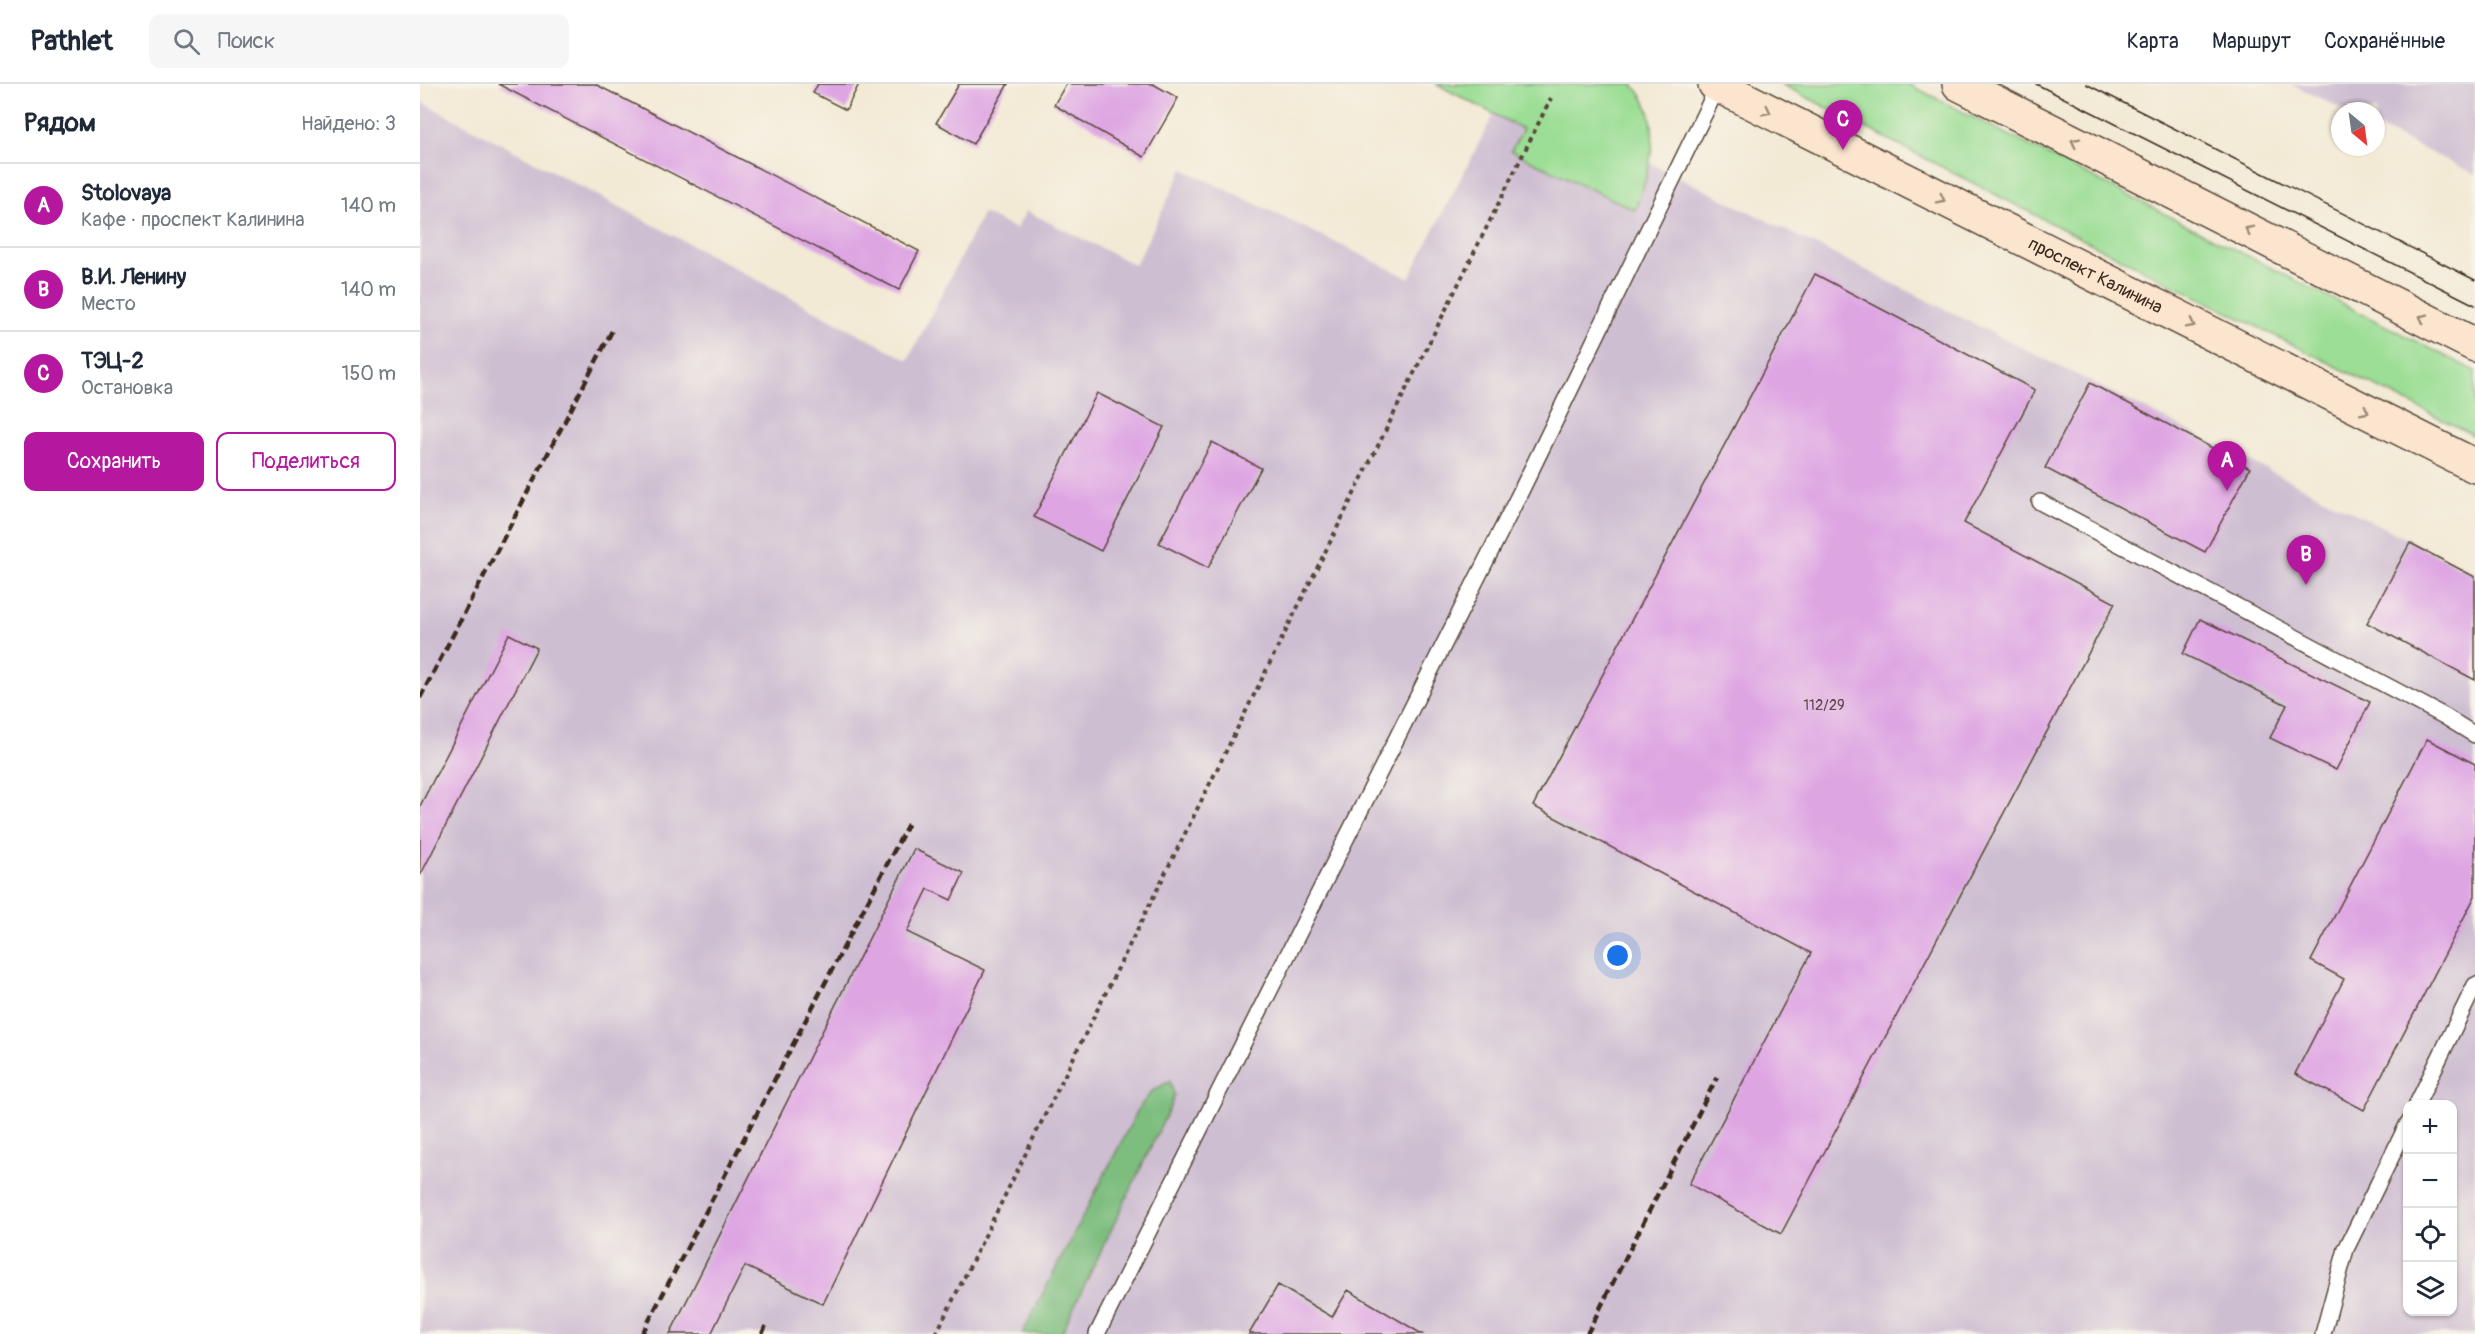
<!DOCTYPE html>
<html lang="ru">
<head>
<meta charset="utf-8">
<style>
  :root { --surface:#fff; --page:#f6f6f7; --text:#1f2937; --muted:#747a83; --line:#e0e1e3; --accent:#b5179e }
  body { margin:0; font-family:Pangolin,sans-serif; background:var(--page); color:var(--text) }
  .controls { position:absolute; right:18px; bottom:18px; display:grid; overflow:hidden; border-radius:12px; box-shadow:0 2px 4px #0004 }
  .controls button { width:54px; height:54px; display:grid; place-items:center; padding:0; border:0; border-bottom:2px solid var(--line); background:var(--surface); color:var(--text); font:30px sans-serif }
  .compass { position:absolute; left:1911px; top:18px; width:54px; height:54px; border-radius:50%; background:var(--surface); box-shadow:0 2px 4px #0004; rotate:151deg }
  .you { position:absolute; left:1198px; top:872px; width:21px; height:21px; margin:-15px; border:4px solid #fff; border-radius:50%; background:#1a73e8; box-shadow:0 0 0 9px #1a73e833 }
  .badge { display:grid; place-items:center; width:39px; height:39px; border-radius:50%; background:var(--accent); color:#fff; font-size:20px; font-weight:700 }
  .pin { position:absolute; translate:-50% -50px; filter:drop-shadow(0 2px 3px #0008) }
  .pin::after { content:''; position:absolute; top:32px; width:21px; height:18px; background:inherit; clip-path:polygon(0 0,100% 0,50% 100%) }
  .list { margin:0; padding:0; list-style:none }
  h2 { display:flex; justify-content:space-between; align-items:center; height:78px; margin:0; padding:0 24px; font-size:26px }
  h2 small { font-size:20px; font-weight:400; color:var(--muted) }
  .list li { display:grid; grid-template-columns:39px 1fr auto; gap:18px; align-items:center; box-sizing:border-box; height:84px; padding:0 24px; border-top:2px solid var(--line) }
  .list b { display:block; font-size:22px; white-space:nowrap }
  .list p { margin:0; font-size:20px; white-space:nowrap; color:var(--muted) }
  .list em { font-size:20px; font-style:normal; color:var(--muted) }
  .actions { display:flex; gap:12px; padding:18px 24px }
  .actions a { flex:1; padding:14px 0; border:2px solid var(--accent); border-radius:12px; text-align:center; font-size:21px; color:var(--accent) }
  .actions .main { background:var(--accent); color:#fff }
  .icon { flex:none; width:33px; height:33px; fill:none; stroke:currentColor; stroke-width:2; stroke-linecap:round; stroke-linejoin:round }
  .map { position:relative; flex:none; width:2055px; height:1250px; overflow:hidden }
  header { display:flex; align-items:center; gap:36px; box-sizing:border-box; height:84px; padding:0 30px; background:var(--surface); border-bottom:2px solid var(--line) }
  header strong { font-size:28px }
  nav { display:flex; gap:33px; margin-inline-start:auto; font-size:21px }
  .search { width:420px; height:54px; background:var(--page); display:flex; align-items:center; gap:15px; box-sizing:border-box; padding:0 21px; border-radius:12px; color:var(--muted); font-size:22px }
  main { display:flex }
  aside { flex:1; background:var(--surface) }
  .map>svg:first-child { display:block }
  .industrial { fill:#cebed1; fill-rule:evenodd }
  .green { fill:#9cde95; stroke:#6c845a; stroke-width:1.5 }
  .forest { fill:#7dbd7e; stroke:#5c744e; stroke-width:1.5 }
  .building { fill:#dea5e3 }
  .lines { fill:none; stroke-linecap:round; stroke-linejoin:round }
  .lane-casing { stroke:#574739; stroke-width:18 }
  .secondary-casing { stroke:#574739; stroke-width:36 }
  .path { stroke:#574739; stroke-width:4; stroke-dasharray:4.5 4.5; stroke-linecap:butt }
  .lane { stroke:#fff; stroke-width:15 }
  .secondary { stroke:#fce5cf; stroke-width:33 }
  .tram { stroke:#3b2a1e; stroke-width:1.5 }
  .rail { stroke:#3b2a1e; stroke-width:4.5; stroke-dasharray:9 4.5; stroke-linecap:butt }
  .oneway { stroke:#9c8876 }
  .labels { text-anchor:middle; dominant-baseline:central; stroke-width:4.5; stroke-linejoin:round; paint-order:stroke }
  .number-label { font-size:15px; fill:#64494f }
  .street-label { font-size:18px; fill:#3b2a1e; stroke:#f7f3e8 }
</style>
</head>
<body>
<header>
<strong>Pathlet</strong>
<div class="search"><svg class="icon" aria-label="search" viewBox="0 0 24 24"><circle cx="10" cy="10" r="6"/><path d="M15 15l6 6"/></svg>Поиск</div>
<nav><a>Карта</a><a>Маршрут</a><a>Сохранённые</a></nav>
</header>
<main>
<aside>
<h2>Рядом<small>Найдено: 3</small></h2>
<ul class="list">
<li><span class="badge">A</span><div><b>Stolovaya</b><p>Кафе · проспект Калинина</p></div><em>140 m</em></li>
<li><span class="badge">B</span><div><b>В.И. Ленину</b><p>Место</p></div><em>140 m</em></li>
<li><span class="badge">C</span><div><b>ТЭЦ-2</b><p>Остановка</p></div><em>150 m</em></li>
</ul>
<div class="actions"><a class="main">Сохранить</a><a>Поделиться</a></div>
</aside>
<div class="map">
<svg width="2055" height="1250" viewBox="0 0 2055 1250">
  <rect width="100%" height="100%" fill="#f7f3e8"/>
  <filter id="ink" filterUnits="userSpaceOnUse"><feTurbulence type="fractalNoise" baseFrequency=".0167" numOctaves="2"/><feDisplacementMap in="SourceGraphic" scale="12" xChannelSelector="R" yChannelSelector="G"/><feConvolveMatrix kernelMatrix="1 2 1 2 8 2 1 2 1" color-interpolation-filters="sRGB"/></filter>
  <filter id="wash" filterUnits="userSpaceOnUse"><feTurbulence type="fractalNoise" baseFrequency=".008" numOctaves="4" result="noise"/><feDisplacementMap in="SourceGraphic" scale="24" xChannelSelector="R" yChannelSelector="G"/><feGaussianBlur stdDeviation="1.35" result="paint"/><feColorMatrix in="noise" values="0 0 0 0 0 0 0 0 0 0 0 0 0 0 0 0 0 1.4 0 .05"/><feComposite in="paint" operator="in"/></filter>
  <g filter="url(#wash)">
    <rect width="100%" height="100%" fill="#f3ead5"/>
    <path class="industrial" d="M1871,0h184v90l-99,-48v-15h-30z
      M1086,7l969,482v761h-2055v-1233l488,259 75,-147 33,16 10,-18 109,54 48,-96 226,109zM1988,1020h44v208h-44z"/>
    <path class="green" d="M1016,0h196c35,35 18,85 3,126l-124,-59 12,-22z
      M1361,0h127l567,287v65l-395,-198z"/>
    <path class="forest" d="M750,997l4,14 -3,10 -110,229h-39l117,-226 13,-17z"/>
    <g id="blocks">
      <path class="building" d="M78,0h97l324,167 -20,39z
        M398,0h41l-13,26 -33,-17z
        M539,0h49l-35,60 -37,-21z
        M646,0h87l25,14 -34,59 -90,-52z
        M1395,190l220,116 -71,133 151,80 -334,631 -92,-50 122,-231 -278,-147z
        M1670,299l160,85 -45,84 -160,-84z
        M677,309l67,34 -63,124 -67,-34z
        M792,358l49,26 -53,100 -49,-25z
        M1990,459l65,34v103l-108,-57z
        M1780,535l170,83 -34,68 -66,-32 17,-33 -104,-51z
        M89,550l28,14 -117,228v-70z
        M2007,655l48,25v132l-111,214 -69,-36 49,-95 -33,-18z
        M494,765l50,24 -13,27 -23,-11 -21,43 78,38 -162,334 -78,-38 -34,68h-41z
        M858,1201l54,32 16,-27 74,44h-173z"/>
    </g>
  </g>
  <g filter="url(#ink)">
    <use href="#blocks" fill-opacity="0" stroke="#574739" stroke-width="1.5"/>
    <g class="lines">
      <defs>
        <path id="lane" d="M1620,418l404,214 31,19
          M1997,1020l58,-119
          M677,1250l425,-845 197,-405
          M1903,1250l23,-85 62,-126"/>
        <g id="secondary">
          <path id="s1" d="M1295,0l760,382"/>
          <path d="M1539,0l516,261"/>
        </g>
      </defs>
      <use href="#lane" class="lane-casing"/>
      <use href="#secondary" class="secondary-casing"/>
      <path class="path" d="M516,1250l615,-1236"/>
      <use href="#lane" class="lane"/>
      <use href="#secondary" class="secondary"/>
      <path class="tram" d="M1616,0l439,221
        M1666,0l389,196"/>
      <path class="rail" d="M0,614l193,-369
        M222,1250l266,-510
        M342,1250l5,-11
        M1167,1250l130,-257"/>
    </g>
    <defs><path id="oneway-chevron" d="M-2-3.5L2.5 0L-2 3.5" fill="none" stroke-width="1.6" stroke-linecap="round" stroke-linejoin="round" transform="scale(1.5)"/></defs>
    <g class="oneway">
      <use href="#oneway-chevron" transform="translate(1347 27) rotate(27)"/>
      <use href="#oneway-chevron" transform="translate(1655 58) rotate(-153)"/>
      <use href="#oneway-chevron" transform="translate(1521 115) rotate(27)"/>
      <use href="#oneway-chevron" transform="translate(1829 146) rotate(-153)"/>
      <use href="#oneway-chevron" transform="translate(2003 234) rotate(-153)"/>
      <use href="#oneway-chevron" transform="translate(1771 240) rotate(27)"/>
      <use href="#oneway-chevron" transform="translate(1945 327) rotate(27)"/>
    </g>
  </g>
  <g class="labels">
    <g class="number-label">
      <text x="1404" y="621">112/29</text>
    </g>
    <g class="street-label">
      <text stroke="none"><textPath href="#s1" startOffset="426">проспект Калинина</textPath></text>
    </g>
  </g>
</svg>
<div class="controls">
<button>+</button>
<button>−</button>
<button><svg class="icon" aria-label="locate" viewBox="0 0 24 24"><circle cx="12" cy="12" r="6"/><path d="M12 2v4M12 18v4M2 12h4M18 12h4"/></svg></button>
<button><svg class="icon" aria-label="layers" viewBox="0 0 24 24"><path d="M12 4l9 5-9 5-9-5zM3 14l9 5 9-5"/></svg></button>
</div>
<svg class="compass" viewBox="-18 -18 36 36"><path d="M0-13l5 13h-10z" fill="#e53935"/><path d="M0 13l5-13h-10z" fill="#747a83"/></svg>
<div class="you"></div>
<div class="pin badge" style="left:1807px;top:407px">A</div>
<div class="pin badge" style="left:1886px;top:501px">B</div>
<div class="pin badge" style="left:1423px;top:66px">C</div>
</div>
</main>
</body>
</html>
